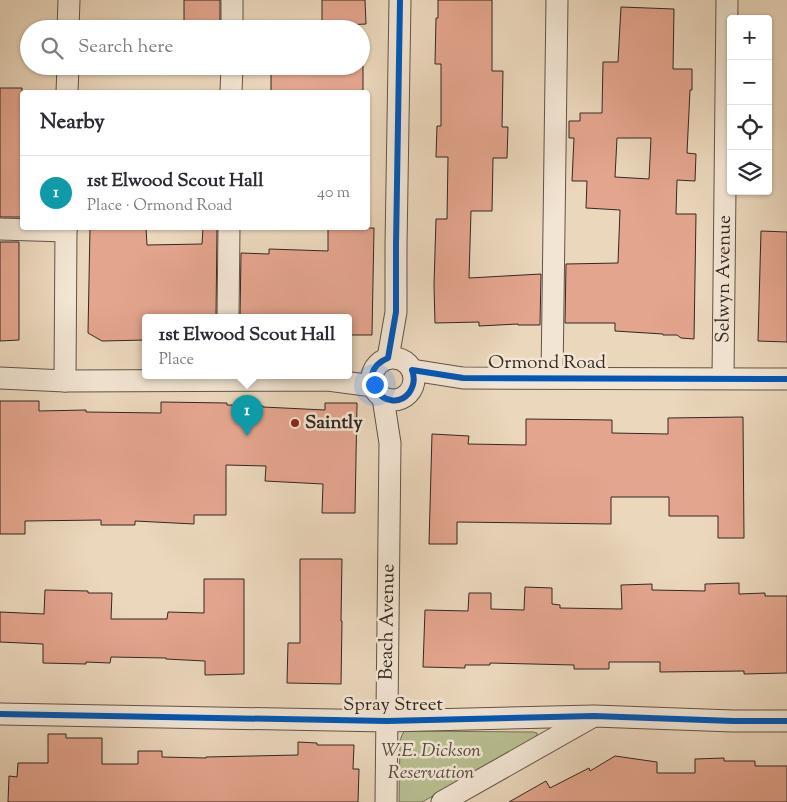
<!DOCTYPE html>
<html lang="en">
<head>
<meta charset="utf-8">
<style>
  :root { --surface:#fff; --page:#f7f7f7; --text:#2b2b33; --muted:#7c7c81; --line:#e1e1e2; --accent:#111827 }
  body { margin:0; font-family:"Sorts Mill Goudy",serif; background:var(--page); color:var(--text) }
  .controls { position:absolute; right:15px; top:15px; display:grid; overflow:hidden; border-radius:5px; box-shadow:0 1px 4px #0004 }
  .controls button { width:45px; height:45px; display:grid; place-items:center; padding:0; border:0; border-bottom:1px solid var(--line); background:var(--surface); color:var(--text); font:25px sans-serif }
  .you { position:absolute; left:374px; top:384px; width:18px; height:18px; margin:-12px; border:4px solid #fff; border-radius:50%; background:#1a73e8; box-shadow:0 0 0 8px #1a73e833 }
  .badge { display:grid; place-items:center; width:32px; height:32px; border-radius:50%; background:var(--accent); color:#fff; font-size:16px; font-weight:700 }
  .pin { position:absolute; translate:-50% -41px; filter:drop-shadow(0 1px 2px #0008) }
  .pin::after { content:''; position:absolute; top:26px; width:18px; height:15px; background:inherit; clip-path:polygon(0 0,100% 0,50% 100%) }
  .popup { position:absolute; left:142px; top:314px; width:210px; height:65px; box-sizing:border-box; display:grid; place-content:center; border-radius:5px; background:var(--surface); filter:drop-shadow(0 1px 4px #0005); font-size:16px; white-space:nowrap; color:var(--muted) }
  .popup b { font-size:19px; color:var(--text) }
  .popup::after { content:''; position:absolute; left:50%; top:100%; margin-left:-10px; border:10px solid transparent; border-top-color:var(--surface) }
  .list { margin:0; padding:0; list-style:none }
  h2 { display:flex; justify-content:space-between; align-items:center; height:65px; margin:0; padding:0 20px; font-size:21px }
  h2 small { font-size:16px; font-weight:400; color:var(--muted) }
  .list li { display:grid; grid-template-columns:32px 1fr auto; gap:15px; align-items:center; box-sizing:border-box; height:75px; padding:0 20px; border-top:1px solid var(--line) }
  .list b { display:block; font-size:19px; white-space:nowrap }
  .list p { margin:0; font-size:16px; white-space:nowrap; color:var(--muted) }
  .list em { font-size:16px; font-style:normal; color:var(--muted) }
  .icon { flex:none; width:28px; height:28px; fill:none; stroke:currentColor; stroke-width:2; stroke-linecap:round; stroke-linejoin:round }
  .map { position:relative; flex:none; width:787px; height:802px; overflow:hidden }
  .search { position:absolute; background:var(--surface); box-shadow:0 1px 4px #0004; left:20px; top:20px; width:350px; height:55px; display:flex; align-items:center; gap:12px; box-sizing:border-box; padding:0 18px; border-radius:28px; color:var(--muted); font-size:19px }
  .panel { position:absolute; background:var(--surface); box-shadow:0 1px 4px #0004; left:20px; top:90px; width:350px; height:140px; border-radius:5px }
  .map>svg:first-child { display:block }
  .green { fill:#b8be90; stroke:#767259 }
  .building { fill:#e4a58e; stroke:#342722; fill-rule:evenodd }
  .lines { fill:none; stroke-linecap:round; stroke-linejoin:round }
  .minor-casing { stroke:#625348; stroke-width:23 }
  .minor { stroke:#f2e5d3; stroke-width:21 }
  .cycleway-casing { stroke:#f2e5d3; stroke-width:9 }
  .cycleway { stroke:#0057b8; stroke-width:6 }
  .poi-dot { fill:#8f2418; stroke:#f2e5d3; stroke-width:2 }
  .labels { text-anchor:middle; dominant-baseline:central; stroke-width:5; stroke-linejoin:round; paint-order:stroke }
  .street-label { font-size:19px; fill:#342722; stroke:#f2e5d3 }
  .poi-label { font-size:19px; font-weight:bold; fill:#342722; stroke:#f2e5d3; text-anchor:start }
  .park-label { font-size:19px; font-style:italic; fill:#554d3e; stroke:#f2e5d3 }
</style>
</head>
<body>
<div class="map">
<svg width="787" height="802" viewBox="0 0 787 802">
  <rect width="100%" height="100%" fill="#ebd7bc"/>
  <filter id="stains"><feTurbulence type="fractalNoise" baseFrequency=".004" numOctaves="4"/><feColorMatrix values="0 0 0 0 .2 0 0 0 0 .09 0 0 0 0 .02 0 0 0 .5 -.17"/></filter>
  <radialGradient id="worn" r=".72"><stop offset=".6" stop-color="#630" stop-opacity="0"/><stop offset="1" stop-color="#630" stop-opacity=".3"/></radialGradient>
  <path class="green" d="M405,731l128,1 4,1v2l-3,5 -112,62h-23l1,-62 3,-7z"/>
  <path class="building" d="M184,0h36v29h-36z
    M322,0h43l1,24 -44,2z
    M438,0h54v71h11l-1,56h6l-1,31h-14l-1,53h-21l-2,67 72,-4 -1,51h-22v-1l-39,2v-4l-44,1 -1,-38 2,-66h11l1,-62h-12l1,-31h4v-62h-6l1,-46h2z
    M621,7l53,2 -1,60h19v21h-2l-3,63 9,1 -1,27 -18,-1 -1,34h20l-2,125 -13,-1 -4,-3h-14v-1l-48,-3v-8h-50l1,-59 52,-1 2,-53 -34,-2 1,-27h-15l2,-43h-5v-17h11v-8h22l1,-51h15zM617,138h34l-2,41 -34,-2z
    M271,66h92v26h-92z
    M0,88h22v129h-22z
    M90,228h56l1,17 55,-1 1,-16h14l-1,89h-70v23l-44,1 -14,-8z
    M328,228h46l-2,107h-24v-18h-108l1,-64 28,1v-5l59,2z
    M761,231l26,1v110l-29,-1z
    M0,242h19v98l-19,1z
    M0,401h39v10l47,-1v2l75,1v-11l66,1v2l36,1v1l62,3v-7h32l-2,110h-33l1,-29 -58,-3 1,-15 -40,-1v50h-32v9l-59,-3v4h-34v-5l-76,1v13h-25z
    M743,417l1,121h-26v-22h-49v-19h-58v27l-154,-2v22h-28l3,-110 37,2 -1,8 58,1v-26l86,1v13l56,1v-16z
    M300,559h42l-1,62h1l-1,63 -54,-1 1,-40h12z
    M204,579h40v95l-39,1v-14l-39,-2v-1l-55,-1 -1,6 -24,-1v2l-43,-1v-19l-43,-2v-30l44,2 1,-24 43,1v2h24l-1,26h56l1,-7 36,1z
    M739,583v11l26,-1v3h22v77l-43,1v-3l-84,1v-10h-51v7h-35v-4l-84,-2v2h-25v3l-42,-1 2,-57 43,1 1,-18h22v16l33,1 1,-23 27,1v16l8,1v3l62,1 -1,-24 31,-1v6l53,1v-7z
    M48,734h18v4h36v26h36v-13h24v6l44,1v-1l92,-2v-13l19,1v2h37l-1,24h6l-1,33h-350l1,-26 8,1 1,-14h30z
    M615,756l42,6v11h38v-14l29,-1v3h31v5h32v36h-278l37,-21 4,7 39,-20 1,3z"/>
  <g class="lines">
    <defs>
      <g id="minor">
        <path d="M68,29l1,-29"/>
        <path d="M232,29v-29"/>
        <path d="M67,92l1,-26"/>
        <path d="M231,92l1,-26"/>
        <path d="M0,229l66,2"/>
        <path d="M228,317l1,-89"/>
        <circle cx="393" cy="379" r="21"/>
        <path d="M388,358l8,-46v-67l4,-245"/>
        <path d="M412,370l51,8 324,1"/>
        <path d="M0,378l65,3 263,-1 45,6"/>
        <path d="M552,378l5,-378"/>
        <path id="s1" d="M723,378l4,-378"/>
        <path d="M65,381l1,-153"/>
        <path d="M383,398l7,45 -4,359"/>
        <path d="M0,714l387,7 207,-5 139,5h54"/>
        <path d="M442,802l150,-85"/>
      </g>
    </defs>
    <use href="#minor" class="minor-casing"/>
    <use href="#minor" class="minor"/>
    <defs>
      <path id="cycleway" d="M400,0l-4,245v67l-8,46c-38,16 0,60 21,35 5,-7 6,-15 3,-23l51,8 324,1
        M0,714l387,7 207,-5 139,5h54"/>
    </defs>
    <use href="#cycleway" class="cycleway-casing"/>
    <use href="#cycleway" class="cycleway"/>
  </g>
  <circle class="poi-dot" cx="295" cy="423" r="5"/>
  <g class="labels">
    <g class="street-label">
      <text stroke="none"><textPath href="#s1" startOffset="99">Selwyn Avenue</textPath></text>
      <text x="547" y="363">Ormond Road</text>
      <text transform="translate(388 622) rotate(-89)">Beach Avenue</text>
      <text x="393" y="705">Spray Street</text>
    </g>
    <g class="poi-label">
      <text x="305" y="423">Saintly</text>
    </g>
    <g class="park-label">
      <text x="431" y="751">W.E. Dickson<tspan x="431" dy="22">Reservation</tspan></text>
    </g>
  </g>
  <rect width="100%" height="100%" filter="url(#stains)"/>
  <rect width="100%" height="100%" fill="url(#worn)"/>
</svg>
<div class="controls">
<button>+</button>
<button>−</button>
<button><svg class="icon" aria-label="locate" viewBox="0 0 24 24"><circle cx="12" cy="12" r="6"/><path d="M12 2v4M12 18v4M2 12h4M18 12h4"/></svg></button>
<button><svg class="icon" aria-label="layers" viewBox="0 0 24 24"><path d="M12 4l9 5-9 5-9-5zM3 14l9 5 9-5"/></svg></button>
</div>
<div class="you"></div>
<div class="pin badge" style="left:247px;top:436px;background:#0f9aa8">1</div>
<div class="popup"><b>1st Elwood Scout Hall</b>Place</div>
<div class="search"><svg class="icon" aria-label="search" viewBox="0 0 24 24"><circle cx="10" cy="10" r="6"/><path d="M15 15l6 6"/></svg>Search here</div>
<section class="panel">
<h2>Nearby<small></small></h2>
<ul class="list">
<li><span class="badge" style="background:#0f9aa8">1</span><div><b>1st Elwood Scout Hall</b><p>Place · Ormond Road</p></div><em>40 m</em></li>
</ul>
</section>
</div>
</body>
</html>
